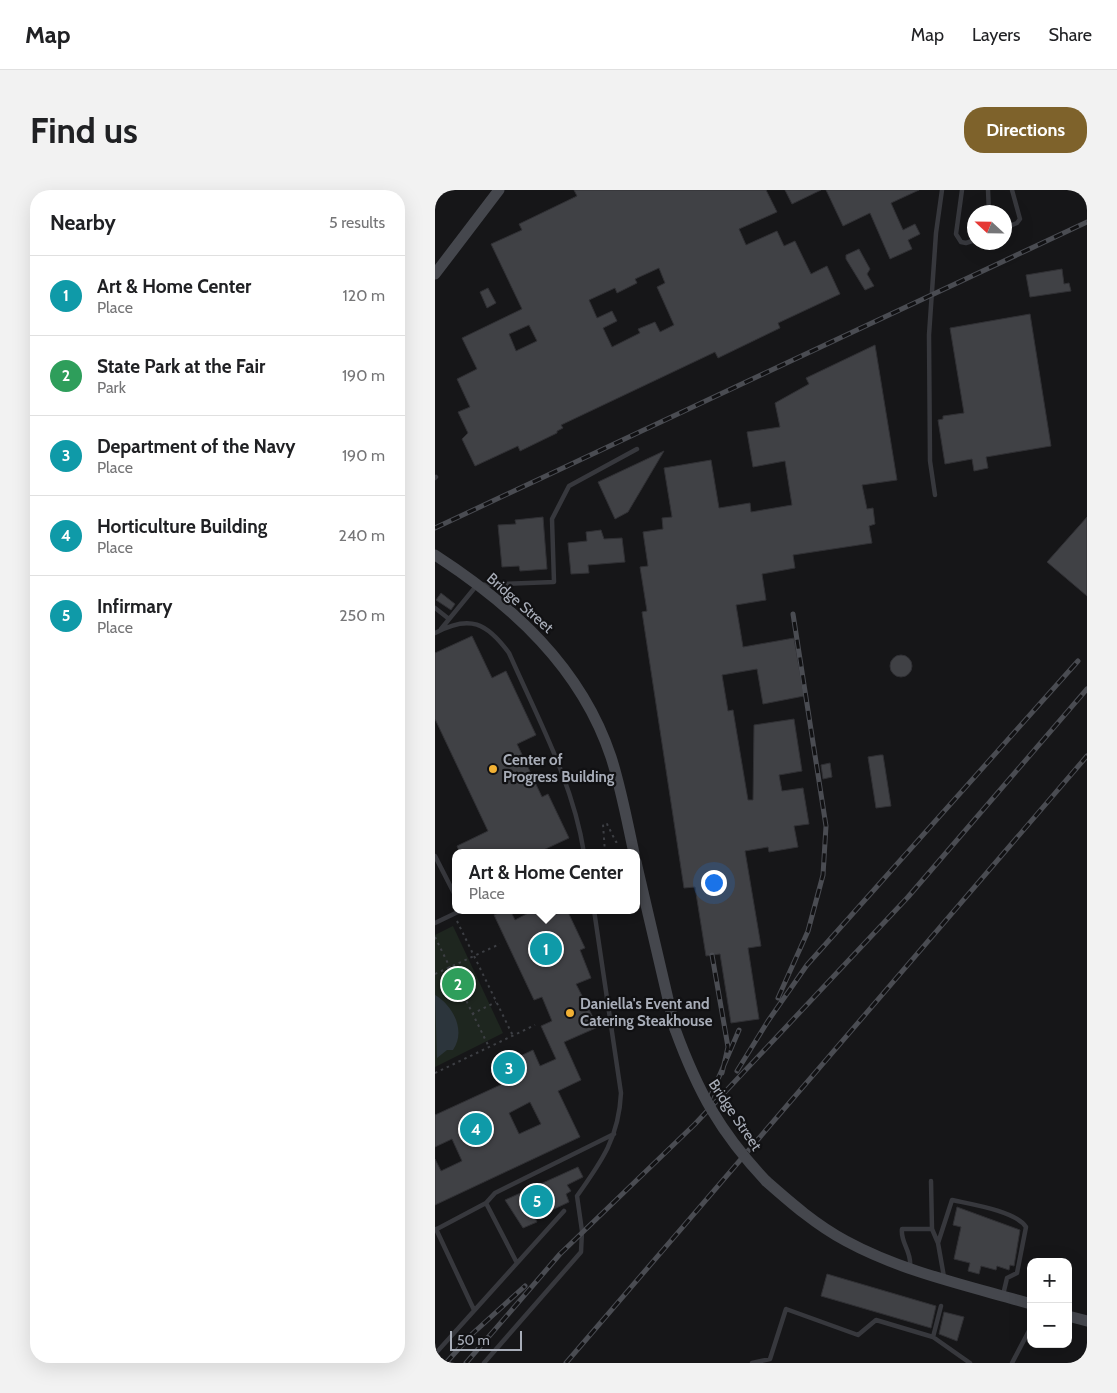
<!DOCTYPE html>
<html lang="en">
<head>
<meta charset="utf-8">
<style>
  :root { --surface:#fff; --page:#f2f2f2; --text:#202124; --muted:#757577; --line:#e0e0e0; --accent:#7e622b }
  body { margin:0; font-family:Cabin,sans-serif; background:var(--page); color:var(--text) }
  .controls { position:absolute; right:15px; bottom:15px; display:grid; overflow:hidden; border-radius:10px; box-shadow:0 5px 20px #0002 }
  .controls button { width:45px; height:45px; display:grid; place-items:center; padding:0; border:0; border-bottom:1px solid var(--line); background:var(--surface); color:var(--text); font:25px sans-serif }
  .compass { position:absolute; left:532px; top:15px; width:45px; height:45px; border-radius:50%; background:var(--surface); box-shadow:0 5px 20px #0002; rotate:292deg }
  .scale { position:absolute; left:15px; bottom:12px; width:72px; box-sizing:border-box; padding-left:5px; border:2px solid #a8adb8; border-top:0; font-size:14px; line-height:18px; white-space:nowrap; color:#a8adb8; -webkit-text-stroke:4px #111113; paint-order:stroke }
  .you { position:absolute; left:278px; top:692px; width:18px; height:18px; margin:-12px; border:4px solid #fff; border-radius:50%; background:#1a73e8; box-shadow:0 0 0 8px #1a73e833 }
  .badge { display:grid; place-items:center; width:32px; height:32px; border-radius:50%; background:var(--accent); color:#fff; font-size:16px; font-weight:700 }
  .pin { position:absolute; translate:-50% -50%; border:2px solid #fff; box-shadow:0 1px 5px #0006 }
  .popup { position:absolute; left:17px; top:659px; width:188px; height:65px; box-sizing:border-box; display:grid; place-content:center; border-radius:10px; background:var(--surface); filter:drop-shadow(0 1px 4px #0005); font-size:16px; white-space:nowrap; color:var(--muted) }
  .popup b { font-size:19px; color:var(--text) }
  .popup::after { content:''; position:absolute; left:50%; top:100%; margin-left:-10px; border:10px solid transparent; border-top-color:var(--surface) }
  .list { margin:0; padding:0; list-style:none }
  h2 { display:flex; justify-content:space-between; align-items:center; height:65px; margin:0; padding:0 20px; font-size:21px }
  h2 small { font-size:16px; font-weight:400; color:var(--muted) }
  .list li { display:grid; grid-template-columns:32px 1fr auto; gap:15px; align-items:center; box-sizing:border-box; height:80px; padding:0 20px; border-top:1px solid var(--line) }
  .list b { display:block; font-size:19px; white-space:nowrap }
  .list p { margin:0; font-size:16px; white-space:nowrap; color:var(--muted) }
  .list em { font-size:16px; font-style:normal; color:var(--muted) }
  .map { position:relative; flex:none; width:652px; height:1173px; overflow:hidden; border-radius:20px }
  header { display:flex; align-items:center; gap:30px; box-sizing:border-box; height:70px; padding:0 25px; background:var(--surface); border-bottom:1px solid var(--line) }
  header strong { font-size:24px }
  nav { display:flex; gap:28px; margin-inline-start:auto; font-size:18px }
  .intro { display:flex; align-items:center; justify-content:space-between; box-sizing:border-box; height:120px; padding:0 30px }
  h1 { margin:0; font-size:35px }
  .button { padding:12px 22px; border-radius:20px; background:var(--accent); color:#fff; font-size:18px; font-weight:700 }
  main { display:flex; gap:30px; padding:0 30px }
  aside { flex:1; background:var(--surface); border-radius:20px; box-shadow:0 5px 20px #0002 }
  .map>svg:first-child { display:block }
  .green { fill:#1e261f }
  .water { fill:#2c353c }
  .building { fill:#404145; stroke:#303034; fill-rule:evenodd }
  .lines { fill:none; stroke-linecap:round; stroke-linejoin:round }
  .path { stroke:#3d3f44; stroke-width:2; stroke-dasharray:2.5 4; stroke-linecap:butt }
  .service { stroke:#37383d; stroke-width:4.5 }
  .secondary { stroke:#45474d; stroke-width:11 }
  .rail-casing { stroke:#4a4c52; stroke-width:5 }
  .rail { stroke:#111113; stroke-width:3; stroke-dasharray:9; stroke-linecap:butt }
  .secondary-bridge { stroke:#45474d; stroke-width:11 }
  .poi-dot { fill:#f2b134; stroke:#111113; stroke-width:2 }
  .labels { text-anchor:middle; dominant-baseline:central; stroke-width:4.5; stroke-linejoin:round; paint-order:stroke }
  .street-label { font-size:15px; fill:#a8adb8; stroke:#111113 }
  .poi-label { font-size:15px; font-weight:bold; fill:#a8adb8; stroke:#111113; text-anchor:start }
</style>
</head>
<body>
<header>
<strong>Map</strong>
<nav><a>Map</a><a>Layers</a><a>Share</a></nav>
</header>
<div class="intro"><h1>Find us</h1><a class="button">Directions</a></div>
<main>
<aside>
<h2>Nearby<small>5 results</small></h2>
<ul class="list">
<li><span class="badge" style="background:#0f9aa8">1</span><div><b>Art &amp; Home Center</b><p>Place</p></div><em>120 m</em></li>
<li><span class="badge" style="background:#2e9e5b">2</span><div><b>State Park at the Fair</b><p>Park</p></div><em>190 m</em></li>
<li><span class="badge" style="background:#0f9aa8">3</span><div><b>Department of the Navy</b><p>Place</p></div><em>190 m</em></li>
<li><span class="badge" style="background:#0f9aa8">4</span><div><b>Horticulture Building</b><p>Place</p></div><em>240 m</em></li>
<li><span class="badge" style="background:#0f9aa8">5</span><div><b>Infirmary</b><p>Place</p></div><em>250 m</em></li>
</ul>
</aside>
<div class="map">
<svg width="652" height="1173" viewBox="0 0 652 1173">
  <rect width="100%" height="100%" fill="#161618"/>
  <path class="green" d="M18,736l50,107 -68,34v-132z"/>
  <path class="water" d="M0,805c19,11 31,37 18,55h-6l-10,8z"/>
  <path class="building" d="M139,0h192l11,22 -38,17 7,16 31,-14 7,15 11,-5 16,33 16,-8 13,28 -62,29 2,5 -62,30 -3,-6 -154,73 2,3 -6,3v2l-37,18 -2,-5 -43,20 -13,-27 6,-6 -10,-21 12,-5 -13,-28 20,-10 -15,-31 60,-29 -31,-65 31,-14 -3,-6 58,-28zM224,78l6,15 -8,4 17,38 -14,7 -5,-10 -17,7 2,4 -28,14 -9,-19 14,-7 -5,-10 -15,7 -8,-18 26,-12 2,5 20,-10 -2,-4zM94,135l8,16 -21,10 -7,-17z
    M350,0h36l-29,14z
    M391,0h93l-28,13 12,27 12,-6 5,10 -12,6 4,9 -22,10 -20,-46 -27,13z
    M424,59l11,20 -3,5 7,12 -9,4 -19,-31v-4z
    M627,79l2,15 5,-1 2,8 -41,6 -4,-22z
    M53,98l8,15 -9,5 -7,-16z
    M595,124l21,132 -65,11 2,11 -14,3 -2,-12 -27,5 -7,-44 5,-1v-3l21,-3 -14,-85z
    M440,155l22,135 -35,5 5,24 6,-1 2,16 -6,2 3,17 -79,12 2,13 -33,6 4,26 -30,5 7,42 51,-9 10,58 -41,8 -6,-35 -35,6 6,36 5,-1 15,90h5l1,-75 40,-6 8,52 -23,4 3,16 21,-3 6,36 -15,2 4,21 -29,5 -1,-5 -23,4 16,95 -13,2 11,71 -28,4 -11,-69 -14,2 -11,-69 -11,1 -42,-276 5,-1 -7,-44 8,-1 -5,-34 20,-3 -1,-11 10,-1 -8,-49 47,-8 8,48 31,-5 1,9 41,-7 -7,-44 -32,6 -6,-35 33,-5 -5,-24 34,-19 -3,-6z
    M229,261l-36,61 -13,7 -17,-37z
    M108,327l4,52 -27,2 -1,-5 -17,1 -4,-42 18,-1 -1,-4z
    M652,327v79l-40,-34z
    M166,340l3,9 18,-1 3,24 -37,3 1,8 -18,1 -3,-31 19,-2 -1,-9z
    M6,403l14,11 -4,6 -15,-10z
    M37,446l20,42 14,-7 30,64 -19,9 25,53 6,-3 21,44 -32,15h-77l-3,-7 31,-15 -53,-112v-66z
    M455 476a11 11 0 1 1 22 0a11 11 0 1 1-22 0Z
    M445,565h3l8,51 -15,2 -8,-51z
    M395,573l2,14 -9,2 -2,-14z
    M70,720h5l5,10 19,-10h33l18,38 -5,2 11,28 -15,6 22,43 -34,15 17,38 -23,11 22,46 -145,68v-46l6,12 21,-10 -10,-22 -17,8v-32l87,-40 -8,-16 19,-9 7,16 16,-7 -15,-33 11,-5 -10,-24 -8,3 -40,-85zM95,912l11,22 -22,10 -10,-21z
    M143,977l5,10 -16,8 4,6 -5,3 3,8 -34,16 2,4 -14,6 -18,-28z
    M522,1017l63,23 -6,36 -4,-1 -1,5 -12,-4 -1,4 -15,-4 -2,8 -11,-3 2,-8 -16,-4 7,-32 -8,-2z
    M392,1084l109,32 -5,22 -110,-32z
    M509,1122l20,5 -7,24 -18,-7z"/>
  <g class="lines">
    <path class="path" d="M156,661l6,-2 1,4
      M170,663l-2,-29h4l9,18 4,-1
      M22,731l56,115
      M0,747l54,110
      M0,784l65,-30
      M37,824l24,-12
      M0,883l100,-48"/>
    <path class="service" d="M527,0l-6,44 5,8 5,1 9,-3
      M553,0l1,22
      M570,38l12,-5 3,-4 -8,-29
      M0,288l1,-1
      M500,305l-5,-34 -1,-126 7,-102 6,-43
      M0,418l14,11
      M6,439l36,-44 77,-3 -2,-63 17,-33 68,-37
      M0,443c35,-19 52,-10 74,20 28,64 64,129 75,200
      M0,666l21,41
      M0,733l27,-13
      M496,991l1,48 6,14 6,34
      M51,1013l31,60
      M1,1039l38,81
      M0,1040l51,-27 9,-10 119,-59
      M503,1053l14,-43c18,4 64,11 74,27l-9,46 -10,5 -4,17
      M475,1076c2,-14 -10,-24 -8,-37h30
      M498,1147l37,26
      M0,1164l129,-143
      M49,1173l97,-111 1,-21 -5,-35c25,-35 42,-59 44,-103l-27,-183
      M317,1173l18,-4 16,-50 72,26 18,-15 57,17 8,-31
      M577,1173l19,-36"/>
    <path class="secondary" d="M0,84l64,-84
      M0,365c77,50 146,112 176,202 10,31 16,64 23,96
      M201,672l39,167
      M331,991c25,22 50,44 80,60 57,31 123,45 185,63
      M633,1126l19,5"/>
    <defs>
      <path id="rail" d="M0,338l652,-306
        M277,765l16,92 -6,26
        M343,808l30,-67 15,-56 3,-49 -33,-212
        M302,881l31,-50 39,-56 271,-304
        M274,910l30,-70
        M11,1173l25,-28 54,-49
        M31,1173l94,-109 135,-130 213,-227 179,-208
        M131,1173l521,-607"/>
    </defs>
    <use href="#rail" class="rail-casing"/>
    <use href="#rail" class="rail"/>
    <path class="secondary-bridge" d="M240,839c23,63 45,103 91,152"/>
  </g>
  <g class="poi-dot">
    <circle cx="58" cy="579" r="5"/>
    <circle cx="135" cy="823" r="5"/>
  </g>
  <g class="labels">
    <g class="street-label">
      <text transform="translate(85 413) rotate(41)">Bridge Street</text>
      <text transform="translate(300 925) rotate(56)">Bridge Street</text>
    </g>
    <g class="poi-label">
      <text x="68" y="570">Center of<tspan x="68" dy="17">Progress Building</tspan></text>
      <text x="145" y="814">Daniella's Event and<tspan x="145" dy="17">Catering Steakhouse</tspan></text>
    </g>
  </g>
</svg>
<div class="controls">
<button>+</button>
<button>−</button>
</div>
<svg class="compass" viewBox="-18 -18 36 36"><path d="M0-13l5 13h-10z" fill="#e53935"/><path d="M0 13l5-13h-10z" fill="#757577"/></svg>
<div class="scale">50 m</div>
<div class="you"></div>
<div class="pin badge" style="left:111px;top:759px;background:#0f9aa8">1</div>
<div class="popup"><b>Art &amp; Home Center</b>Place</div>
<div class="pin badge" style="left:23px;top:794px;background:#2e9e5b">2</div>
<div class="pin badge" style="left:74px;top:878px;background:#0f9aa8">3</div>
<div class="pin badge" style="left:41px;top:939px;background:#0f9aa8">4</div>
<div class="pin badge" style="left:102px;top:1011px;background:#0f9aa8">5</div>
</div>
</main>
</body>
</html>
